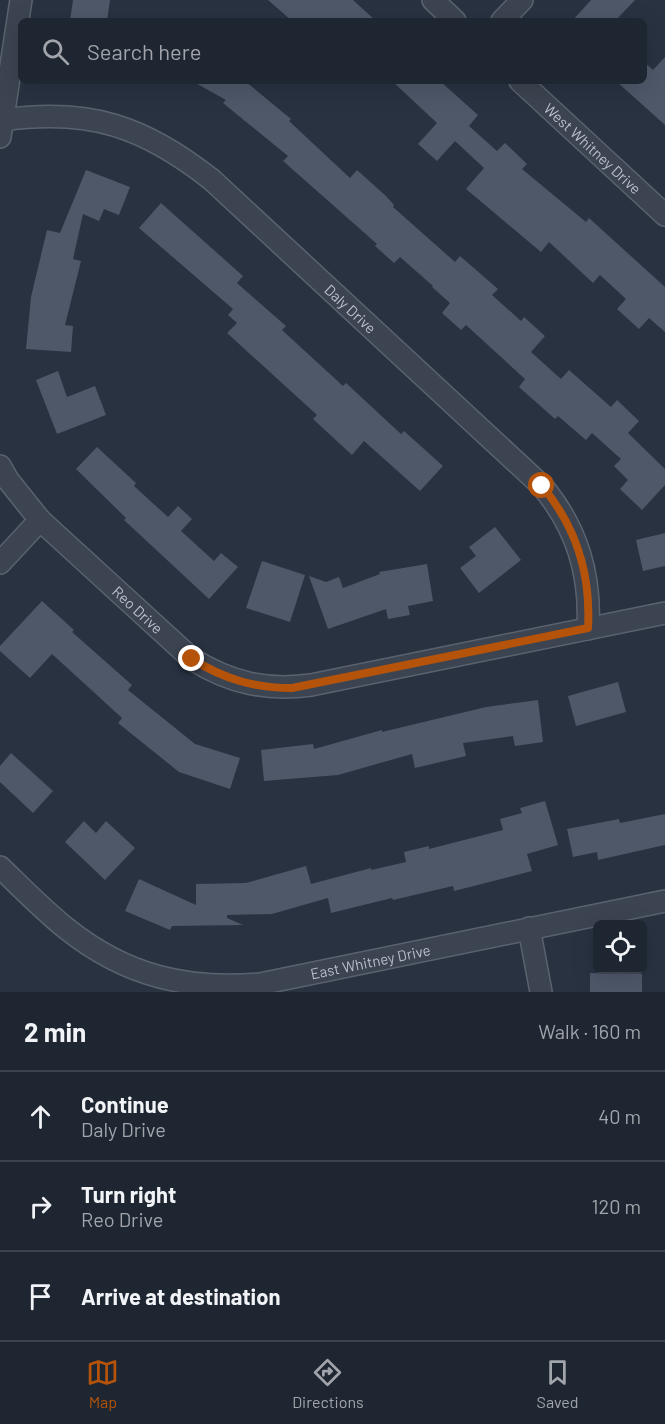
<!DOCTYPE html>
<html lang="en">
<head>
<meta charset="utf-8">
<style>
  :root { --surface:#1e2631; --page:#262e39; --text:#f1f3f6; --muted:#a1a5ab; --line:#3c434d; --accent:#b45309 }
  body { margin:0; font-family:Barlow,sans-serif; background:var(--page); color:var(--text) }
  .controls { position:absolute; right:18px; bottom:18px; display:grid; overflow:hidden; border-radius:9px; box-shadow:0 6px 24px #0002 }
  .controls button { width:54px; height:54px; display:grid; place-items:center; padding:0; border:0; border-bottom:2px solid var(--line); background:var(--surface); color:var(--text); font:30px sans-serif }
  .stop { position:absolute; width:18px; height:18px; margin:-14px; border:4px solid #b45309; border-radius:50%; background:#fff }
  .stop.end { background:#b45309; border-color:#fff; box-shadow:0 2px 6px #0008 }
  .list { margin:0; padding:0; list-style:none }
  h2 { display:flex; justify-content:space-between; align-items:center; height:78px; margin:0; padding:0 24px; font-size:26px }
  h2 small { font-size:20px; font-weight:400; color:var(--muted) }
  .list li { display:grid; grid-template-columns:39px 1fr auto; gap:18px; align-items:center; box-sizing:border-box; height:90px; padding:0 24px; border-top:2px solid var(--line) }
  .list b { display:block; font-size:22px; white-space:nowrap }
  .list p { margin:0; font-size:20px; white-space:nowrap; color:var(--muted) }
  .list em { font-size:20px; font-style:normal; color:var(--muted) }
  .icon { flex:none; width:33px; height:33px; fill:none; stroke:currentColor; stroke-width:2; stroke-linecap:round; stroke-linejoin:round }
  .map { position:relative; flex:none; width:665px; height:992px; overflow:hidden }
  .search { position:absolute; background:var(--surface); box-shadow:0 6px 24px #0002; left:18px; right:18px; top:18px; height:66px; display:flex; align-items:center; gap:15px; box-sizing:border-box; padding:0 21px; border-radius:9px; color:var(--muted); font-size:22px }
  .sheet { height:348px; background:var(--surface) }
  nav { display:flex; justify-content:space-around; align-items:center; box-sizing:border-box; height:84px; border-top:2px solid var(--line); background:var(--surface); font-size:16px; color:var(--muted) }
  nav a { display:grid; justify-items:center; gap:3px }
  nav .on { color:var(--accent) }
  .map>svg:first-child { display:block }
  .building { fill:#4e5869 }
  .lines { fill:none; stroke-linecap:round; stroke-linejoin:round }
  .minor-casing { stroke:#5a626e; stroke-width:24 }
  .minor { stroke:#3c4451; stroke-width:21 }
  .route { stroke:#b45309; stroke-width:8 }
  .labels { text-anchor:middle; dominant-baseline:central; stroke-width:5; stroke-linejoin:round; paint-order:stroke }
  .street-label { font-size:15px; fill:#b9bfcb; stroke:#212936 }
</style>
</head>
<body>
<div class="map">
<svg width="665" height="992" viewBox="0 0 665 992">
  <rect width="100%" height="100%" fill="#283241"/>
  <path class="building" d="M73,0h37l-3,21h-37z
    M268,0h85l23,21h-84z
    M591,0h44l-20,21h-43z
    M665,57v68l-49,-44h28v-19l9,8z
    M192,81h53l46,38 -2,2 61,57 7,-8 29,26 8,9 -1,2 62,55 5,-6 38,33 -6,6 29,26 3,-4 21,19 -14,16 30,27 8,-9 42,37 6,-7 22,21 -11,12 37,36v16l-23,25 -22,-21 8,-9 -14,-14 7,-7 -29,-26 -6,7 -28,-24 -3,3 -36,-32 6,-8 -59,-54 -5,5 -19,-17 8,-10 -18,-16 1,-1 -33,-29 -6,6 -19,-17 2,-2 -94,-83 5,-5 -65,-53 3,-3z
    M392,81h48l38,34 -9,11 28,25 8,-8 22,21 -5,5 64,53 3,-4 76,69v45l-16,-14 -10,11 -22,-20 9,-10 -26,-24 -7,8 -44,-41 -8,10 -75,-63 18,-21 -29,-27 -18,20 -19,-17 19,-21z
    M86,170l44,17 -11,28 -15,-6 -5,12 -16,-7 -10,45 8,2 -16,64 8,1 -2,26 -45,-3 5,-52 16,-67 13,3z
    M161,203l82,73 -6,7 49,43 -4,4 61,56 3,-3 55,51 3,-3 39,35 -23,25 -56,-50 -12,14 -39,-36 4,-4 -90,-82 10,-10 -9,-8 5,-6 -94,-81z
    M58,371l9,26 28,-11 11,29 -49,19 -21,-54z
    M97,447l39,36 -2,3 34,31 10,-11 14,13 -11,12 33,30 7,-8 17,14 -29,32 -85,-79 2,-2 -50,-49z
    M495,527l26,33 -42,33 -19,-25 16,-12 -7,-9z
    M665,533v33l-22,5 -7,-31z
    M262,561l43,14 -15,47 -44,-14z
    M427,564l6,37 -25,5 2,9 -22,4 -2,-10 -58,20 -19,-53 17,6 13,-5 4,11 37,-14 -1,-2z
    M42,601l32,29 -2,2 60,53 -4,5 67,54 45,14 -10,31 -51,-17 -61,-49 4,-5 -70,-64 -22,24 -30,-27v-5z
    M618,682l8,30 -50,14 -8,-30z
    M538,700l5,42 -28,4 -2,-10 -50,7 3,13 -51,12 -3,-14 -74,21 -74,6 -3,-31 52,-6 1,5 68,-19v2l104,-25z
    M11,753l42,38 -20,22 -33,-31v-16z
    M545,801l13,44 -31,9 5,17 -78,20 -1,-5 -60,14 -1,-2 -61,15 -3,-15 -56,16 -45,1v3l16,7 -71,1 -2,4 -45,-19 14,-32 57,26v-21l50,-1 60,-17 5,18 60,-16v2l35,-8 -2,-10 25,-6v3l74,-19 -3,-11 22,-6 -2,-5z
    M665,814v31l-67,15 -1,-8 -24,5 -6,-28 52,-10 1,4z
    M84,821l12,12 10,-12 29,27 -30,32 -40,-38z
    M590,973l52,1v18h-52z"/>
  <g class="lines">
    <defs>
      <g id="minor">
        <path d="M433,0l22,21"/>
        <path d="M502,21l20,-21"/>
        <path id="s1" d="M520,81l145,134"/>
        <path id="s2" d="M3,120c86,-12 141,6 209,60l330,306c35,42 49,88 46,143"/>
        <path d="M0,137l21,-137"/>
        <path id="s3" d="M0,466l8,14 32,40 152,139c38,24 75,32 119,26l354,-72"/>
        <path d="M0,563l40,-43"/>
        <path id="s4" d="M0,867c22,21 44,44 67,62 59,47 119,61 193,55l405,-83"/>
        <path d="M529,928l12,64"/>
      </g>
    </defs>
    <use href="#minor" class="minor-casing"/>
    <use href="#minor" class="minor"/>
  </g>
  <g class="lines">
    <path class="route" d="M192,659c32,20 62,29 100,29l296,-60c3,-54 -11,-100 -46,-142"/>
  </g>
  <g class="labels">
    <g class="street-label">
      <text stroke="none"><textPath href="#s1" startOffset="99">West Whitney Drive</textPath></text>
      <text stroke="none"><textPath href="#s2" startOffset="414">Daly Drive</textPath></text>
      <text stroke="none"><textPath href="#s3" startOffset="200">Reo Drive</textPath></text>
      <text stroke="none"><textPath href="#s4" startOffset="410">East Whitney Drive</textPath></text>
    </g>
  </g>
</svg>
<div class="controls">
<button><svg class="icon" aria-label="locate" viewBox="0 0 24 24"><circle cx="12" cy="12" r="6"/><path d="M12 2v4M12 18v4M2 12h4M18 12h4"/></svg></button>
</div>
<div class="stop" style="left:542px;top:486px"></div>
<div class="stop end" style="left:192px;top:659px"></div>
<div class="search"><svg class="icon" aria-label="search" viewBox="0 0 24 24"><circle cx="10" cy="10" r="6"/><path d="M15 15l6 6"/></svg>Search here</div>
</div>
<section class="sheet">
<h2>2 min<small>Walk · 160 m</small></h2>
<ul class="list">
<li><svg class="icon" aria-label="ahead" viewBox="0 0 24 24"><path d="M12 20V5M6 11l6-6 6 6"/></svg><div><b>Continue</b><p>Daly Drive</p></div><em>40 m</em></li>
<li><svg class="icon" aria-label="right" viewBox="0 0 24 24"><path d="M7 20v-9h11M14 6l5 5-5 5"/></svg><div><b>Turn right</b><p>Reo Drive</p></div><em>120 m</em></li>
<li><svg class="icon" aria-label="arrive" viewBox="0 0 24 24"><path d="M6 21V4h12l-3 4 3 4H6"/></svg><div><b>Arrive at destination</b></div></li>
</ul>
</section>
<nav>
<a class="on"><svg class="icon" aria-label="map" viewBox="0 0 24 24"><path d="M3 6l6-2 6 2 6-2v14l-6 2-6-2-6 2zM9 4v14M15 6v14"/></svg>Map</a>
<a><svg class="icon" aria-label="directions" viewBox="0 0 24 24"><path d="M12 3l9 9-9 9-9-9zM9 14v-3h6M13 9l2 2-2 2"/></svg>Directions</a>
<a><svg class="icon" aria-label="saved" viewBox="0 0 24 24"><path d="M7 4h10v16l-5-4-5 4z"/></svg>Saved</a>
</nav>
</body>
</html>
